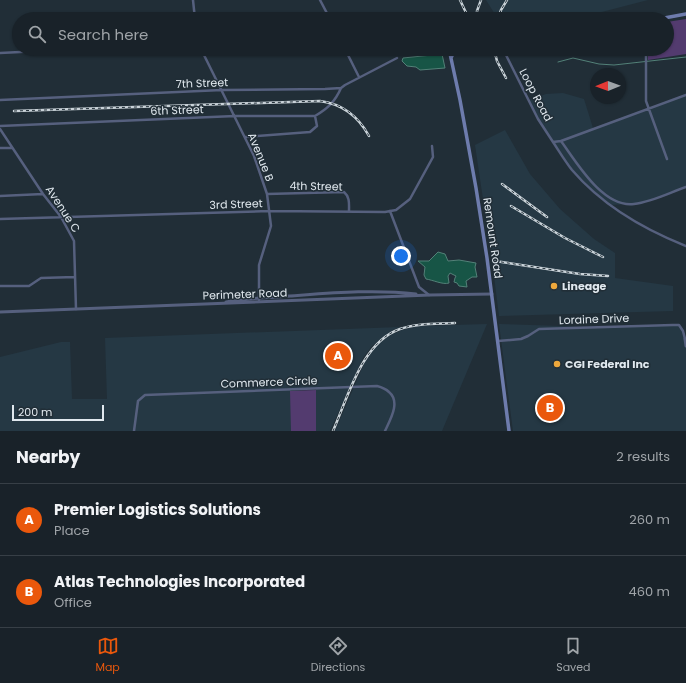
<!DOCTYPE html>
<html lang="en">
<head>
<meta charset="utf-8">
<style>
  :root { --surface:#192229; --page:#222a31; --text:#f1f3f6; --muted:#9fa4a8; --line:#373f46; --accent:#ea580c }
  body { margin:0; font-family:Poppins,sans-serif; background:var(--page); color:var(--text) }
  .compass { position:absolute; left:590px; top:68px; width:36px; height:36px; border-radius:50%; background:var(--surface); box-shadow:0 1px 3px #0004; rotate:269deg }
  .scale { position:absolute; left:12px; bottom:10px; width:92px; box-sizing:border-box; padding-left:4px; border:2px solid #e0e8ee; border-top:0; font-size:11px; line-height:14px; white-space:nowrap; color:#e0e8ee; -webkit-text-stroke:3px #212e37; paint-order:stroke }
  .you { position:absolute; left:401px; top:256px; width:14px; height:14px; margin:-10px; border:3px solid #fff; border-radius:50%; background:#1a73e8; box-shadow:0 0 0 6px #1a73e833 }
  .badge { display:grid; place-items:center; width:26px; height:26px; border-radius:50%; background:var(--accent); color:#fff; font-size:13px; font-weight:700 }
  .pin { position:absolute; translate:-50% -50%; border:2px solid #fff; box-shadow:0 1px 4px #0006 }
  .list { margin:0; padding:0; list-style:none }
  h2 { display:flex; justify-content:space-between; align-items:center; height:52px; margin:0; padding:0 16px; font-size:17px }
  h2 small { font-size:13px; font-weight:400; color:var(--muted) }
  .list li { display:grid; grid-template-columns:26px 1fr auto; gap:12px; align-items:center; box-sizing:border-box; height:72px; padding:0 16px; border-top:1px solid var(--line) }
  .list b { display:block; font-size:15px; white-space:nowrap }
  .list p { margin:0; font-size:13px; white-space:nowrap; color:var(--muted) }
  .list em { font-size:13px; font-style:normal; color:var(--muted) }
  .icon { flex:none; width:22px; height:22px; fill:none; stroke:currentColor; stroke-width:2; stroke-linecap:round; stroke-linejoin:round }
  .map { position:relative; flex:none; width:686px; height:431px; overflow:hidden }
  .search { position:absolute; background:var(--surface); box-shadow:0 1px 3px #0004; left:12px; right:12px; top:12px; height:44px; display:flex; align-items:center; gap:10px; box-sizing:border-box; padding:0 14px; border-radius:22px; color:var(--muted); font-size:15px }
  .sheet { height:196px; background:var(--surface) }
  nav { display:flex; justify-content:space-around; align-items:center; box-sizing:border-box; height:56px; border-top:1px solid var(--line); background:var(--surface); font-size:11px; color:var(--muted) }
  nav a { display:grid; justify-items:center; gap:2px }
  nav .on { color:var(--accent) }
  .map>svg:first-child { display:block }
  .built { fill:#253844 }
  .green { fill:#533b6f }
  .water { fill:#175546; stroke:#538178 }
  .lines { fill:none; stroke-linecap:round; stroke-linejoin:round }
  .stream { stroke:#538178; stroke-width:1 }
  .minor { stroke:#56607e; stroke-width:2.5 }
  .tertiary { stroke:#56607e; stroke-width:3 }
  .secondary { stroke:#6e7cad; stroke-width:3.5 }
  .rail-casing { stroke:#cad3d9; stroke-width:2.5 }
  .rail { stroke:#212e37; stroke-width:1; stroke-dasharray:3; stroke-linecap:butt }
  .poi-dot { fill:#eea83c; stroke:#212e37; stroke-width:1.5 }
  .labels { text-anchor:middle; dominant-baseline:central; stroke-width:3; stroke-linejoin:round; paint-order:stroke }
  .street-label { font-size:11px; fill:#e0e8ee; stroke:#212e37 }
  .poi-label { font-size:11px; font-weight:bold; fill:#e0e8ee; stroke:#212e37; text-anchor:start }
</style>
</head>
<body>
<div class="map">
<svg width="686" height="431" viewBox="0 0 686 431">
  <rect width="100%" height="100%" fill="#212e37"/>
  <path class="built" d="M486,0h162l-54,14 -36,5h-60z
    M563,93l21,6 9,29 93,-33v92l-35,14 -18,3 -25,1 -37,-36 -33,-50 -9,-19 17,-6z
    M505,130l25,44 30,35 34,30 21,14v25l58,8v25l-174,5 -7,-56 -17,-115z
    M487,324l-45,107h-107l31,-72 10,-13 10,-9 16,-7 17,-4z
    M499,324l92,3 88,-2 4,6 3,14v86h-173z
    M400,327l-7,3 -21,16 -9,12 -33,73h-14v-43l-25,1v42h-291v-74l61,-15h9l2,57h35l-2,-61z"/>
  <path class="green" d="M686,19v35l-38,6v-11h19v-27z
    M316,390v41h-25l-1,-40z"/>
  <path class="water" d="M442,54l3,14 -25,2 -4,-3 -9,-1 -5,-5 1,-3z
    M438,252l7,2 3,7 11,-1 17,3 -1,4 2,10h-5l-6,4 1,6 -8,-1 -2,-3 -3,-1 1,-4 1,-2 -6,-3 -2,3 1,7c-6,2 -16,-3 -23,-4l-2,-4 1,-8 -7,-6h11z"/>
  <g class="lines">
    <path class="stream" d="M558,62l15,-4 26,6 15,1 72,-8"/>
    <path class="minor" d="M193,0l2,19
      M320,0l10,19
      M201,49l53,107 13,38 4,32 -12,39v35
      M345,49l14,28
      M503,49l35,70 15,23 8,-1c16,22 42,67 73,63 18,-2 35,-11 52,-17
      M646,49v52l21,58
      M0,53l81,-4
      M0,100l222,-10 103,-1 16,-1 4,-3 52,-27
      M0,126l235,-10h80c12,-7 20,-14 26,-28
      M0,129l43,65 18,23 13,24 2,68
      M245,137l65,-5 7,-6 -2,-10
      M561,141l125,-46
      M553,142c6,9 12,19 19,28 30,35 71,59 114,76
      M0,148h12
      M267,194l77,-2c6,5 5,12 5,19
      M0,196l43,-2
      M390,211l29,76 10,8
      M0,219l269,-8 116,1 11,-2 14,-11 23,-42 -1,-11
      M0,286h29l12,-8 34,-1
      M498,341l23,-2 7,-3 11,-7 134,-4h6l4,6 2,8
      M134,431l4,-30 7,-6 232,-9c4,1 9,3 12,6 12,10 1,28 -4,39"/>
    <path class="tertiary" d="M226,302c21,-4 43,-4 64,-6 41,-3 84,-7 126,-2
      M0,312l430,-17 62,-1
      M685,339l1,7"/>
    <path class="secondary" d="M659,19l27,-5
      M449,49l11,51 16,88 11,70 22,173
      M451,58l4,-9"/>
    <defs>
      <path id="rail" d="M460,0l9,19
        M477,19v-8l4,-11
        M498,19l3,-9 6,-10
        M494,49l3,12 9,17
        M14,111l306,-10c23,3 38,15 49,35
        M502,184l45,33
        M511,206l54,32 38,19
        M495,261l85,13 28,2
        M333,431c15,-34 29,-89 67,-102 17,-6 37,-5 55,-6"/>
    </defs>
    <use href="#rail" class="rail-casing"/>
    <use href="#rail" class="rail"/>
  </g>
  <g class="poi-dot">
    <circle cx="554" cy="286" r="4"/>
    <circle cx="557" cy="364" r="4"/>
  </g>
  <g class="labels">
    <g class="street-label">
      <text transform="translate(202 83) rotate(-2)">7th Street</text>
      <text transform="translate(536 95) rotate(62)">Loop Road</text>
      <text transform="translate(177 110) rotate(-2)">6th Street</text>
      <text transform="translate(261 157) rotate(68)">Avenue B</text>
      <text transform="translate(316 186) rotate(1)">4th Street</text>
      <text transform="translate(236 204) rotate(-2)">3rd Street</text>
      <text transform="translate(63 209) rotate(57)">Avenue C</text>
      <text transform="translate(493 238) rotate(82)">Remount Road</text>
      <text transform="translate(245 294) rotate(-2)">Perimeter Road</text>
      <text transform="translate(594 319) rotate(-2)">Loraine Drive</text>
      <text transform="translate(269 382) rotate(-2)">Commerce Circle</text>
    </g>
    <g class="poi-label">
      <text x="562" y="286">Lineage</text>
      <text x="565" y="364">CGI Federal Inc</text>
    </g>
  </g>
</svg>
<svg class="compass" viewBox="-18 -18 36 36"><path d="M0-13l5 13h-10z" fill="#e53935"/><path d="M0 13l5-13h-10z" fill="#9fa4a8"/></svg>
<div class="scale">200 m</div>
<div class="you"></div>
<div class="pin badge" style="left:338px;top:356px">A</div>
<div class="pin badge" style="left:550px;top:408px">B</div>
<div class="search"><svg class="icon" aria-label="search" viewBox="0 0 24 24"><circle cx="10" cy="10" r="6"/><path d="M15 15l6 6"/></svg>Search here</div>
</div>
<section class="sheet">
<h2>Nearby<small>2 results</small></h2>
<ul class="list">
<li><span class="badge">A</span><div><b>Premier Logistics Solutions</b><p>Place</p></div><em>260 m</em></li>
<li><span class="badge">B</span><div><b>Atlas Technologies Incorporated</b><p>Office</p></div><em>460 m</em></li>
</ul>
</section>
<nav>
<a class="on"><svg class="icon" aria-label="map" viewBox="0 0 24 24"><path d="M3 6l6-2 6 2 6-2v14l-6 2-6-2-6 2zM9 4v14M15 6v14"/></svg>Map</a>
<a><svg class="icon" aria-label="directions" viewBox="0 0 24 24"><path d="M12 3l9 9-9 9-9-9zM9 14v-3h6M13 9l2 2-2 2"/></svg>Directions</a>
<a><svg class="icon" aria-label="saved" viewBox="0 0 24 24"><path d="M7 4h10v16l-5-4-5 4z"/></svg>Saved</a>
</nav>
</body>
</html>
